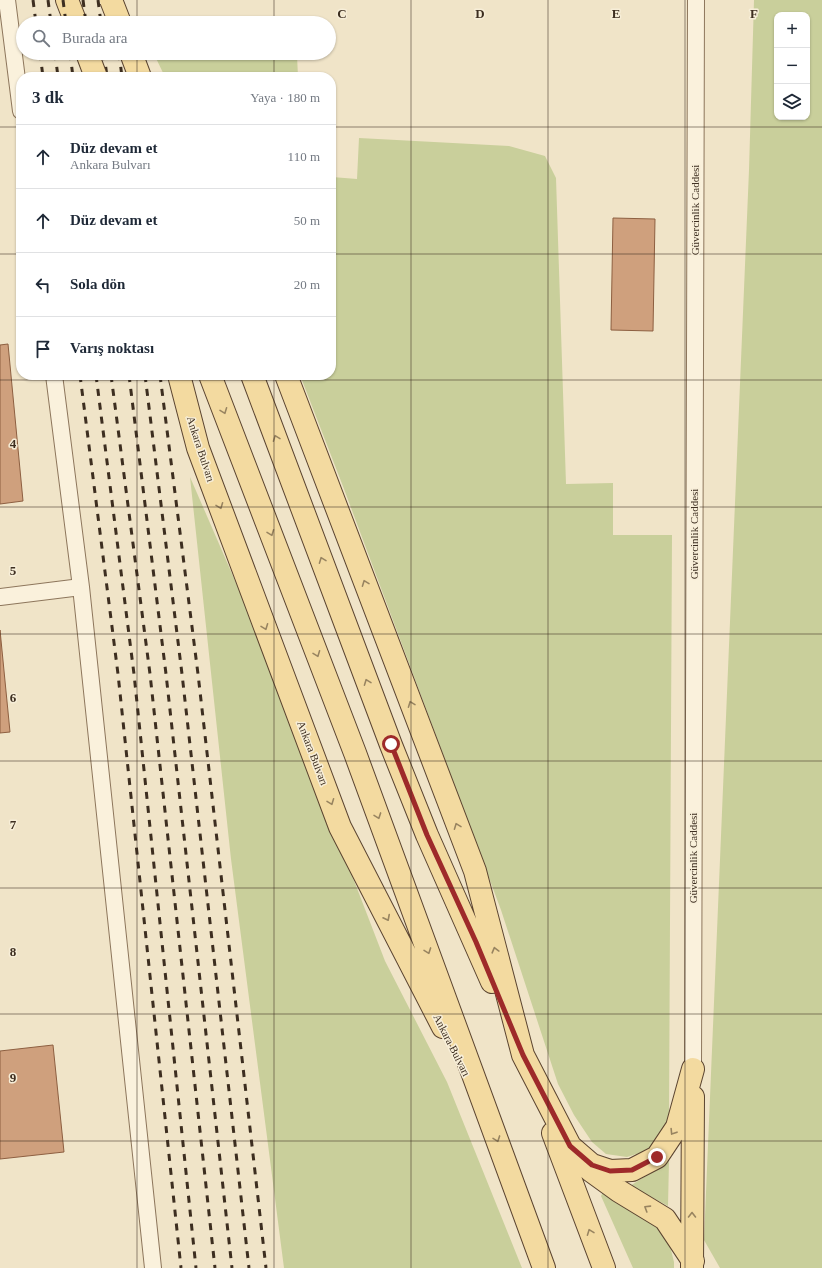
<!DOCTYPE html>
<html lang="tr">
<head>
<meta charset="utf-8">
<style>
  :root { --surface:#fff; --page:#f6f6f7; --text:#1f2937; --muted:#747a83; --line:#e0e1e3 }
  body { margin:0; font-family:Georgia,serif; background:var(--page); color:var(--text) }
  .controls { position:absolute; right:12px; top:12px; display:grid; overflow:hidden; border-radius:8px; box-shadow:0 1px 3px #0004 }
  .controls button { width:36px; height:36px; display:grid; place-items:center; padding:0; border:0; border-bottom:1px solid var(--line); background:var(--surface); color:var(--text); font:20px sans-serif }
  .stop { position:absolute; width:12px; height:12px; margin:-9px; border:3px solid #9e2a2a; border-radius:50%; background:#fff }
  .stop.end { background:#9e2a2a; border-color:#fff; box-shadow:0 1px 4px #0008 }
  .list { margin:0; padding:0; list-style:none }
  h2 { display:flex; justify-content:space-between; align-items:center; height:52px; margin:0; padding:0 16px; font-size:17px }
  h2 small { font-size:13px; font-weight:400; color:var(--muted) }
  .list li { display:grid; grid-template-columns:26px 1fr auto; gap:12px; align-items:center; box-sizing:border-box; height:64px; padding:0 16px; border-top:1px solid var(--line) }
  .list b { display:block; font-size:15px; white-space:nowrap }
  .list p { margin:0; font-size:13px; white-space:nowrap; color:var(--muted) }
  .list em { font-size:13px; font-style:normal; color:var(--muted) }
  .icon { flex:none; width:22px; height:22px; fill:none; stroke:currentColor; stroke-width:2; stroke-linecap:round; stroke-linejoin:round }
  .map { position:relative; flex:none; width:822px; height:1268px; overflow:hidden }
  .search { position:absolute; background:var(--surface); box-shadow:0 1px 3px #0004; left:16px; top:16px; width:320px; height:44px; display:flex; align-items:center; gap:10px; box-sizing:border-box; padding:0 14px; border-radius:22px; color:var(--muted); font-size:15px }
  .panel { position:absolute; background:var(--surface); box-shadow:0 1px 3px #0004; left:16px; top:72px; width:320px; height:308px; border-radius:16px }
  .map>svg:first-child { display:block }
  .green { fill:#c9cf9b; fill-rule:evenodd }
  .building { fill:#cfa07d; stroke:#8d5f41 }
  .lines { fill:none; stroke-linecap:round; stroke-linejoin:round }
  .street-casing { stroke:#8d765c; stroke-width:18 }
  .primary-casing { stroke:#5b4430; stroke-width:24 }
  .street { stroke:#faf1dc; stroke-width:16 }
  .primary { stroke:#f3daa0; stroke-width:22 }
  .rail { stroke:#3d2e20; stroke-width:3; stroke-dasharray:7 7; stroke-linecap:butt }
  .primary-bridge-casing { stroke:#5b4430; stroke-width:24; stroke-linecap:butt }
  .primary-bridge { stroke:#f3daa0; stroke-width:22 }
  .oneway { stroke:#988460 }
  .route { stroke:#9e2a2a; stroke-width:5 }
  .grid { fill:none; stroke:#3d2e20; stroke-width:1; stroke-opacity:0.55 }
  .labels { text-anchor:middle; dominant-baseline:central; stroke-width:3; stroke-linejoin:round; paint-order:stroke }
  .street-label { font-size:11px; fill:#3d2e20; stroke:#f7eed8 }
  .grid-label { font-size:13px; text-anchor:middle; font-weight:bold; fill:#3d2e20; stroke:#f7eed8; stroke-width:3; stroke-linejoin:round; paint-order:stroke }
</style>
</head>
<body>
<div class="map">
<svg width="822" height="1268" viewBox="0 0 822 1268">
  <rect width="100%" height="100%" fill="#f0e4c8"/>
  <path class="green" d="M754,0h68v1268h-102l-16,-28 45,-1070zM777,15h30v102h-30z
    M154,54l143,1 1,22h-133z
    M359,138l150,8 36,10 11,22 10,306 47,-1v52h59l-3,583 -8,19 -15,14 -19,6 -21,-3 -14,-12 -18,-27 -16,-31 -57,-174 -157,-421 -44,-114h31v-208l1,10 25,2z
    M190,477l76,175 119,309 62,121 75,186h-238l-53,-409z
    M669,1161l-1,45 -38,-20z
    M603,1192l59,34 7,16 5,20v6h-41l-32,-72z"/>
  <path class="building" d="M613,218l42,1 -2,112 -42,-1z
    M8,344l15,157 -23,3v-159z
    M0,630l10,102 -10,1z
    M53,1045l11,107 -64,7v-108z"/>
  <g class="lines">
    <defs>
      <path id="street" d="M7,0l14,111
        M54,375l27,212 72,681
        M0,597l81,-10
        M693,1069l3,-1069"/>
      <path id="primary" d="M67,0l9,23
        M131,53l9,24
        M179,375l19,73 142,379 103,200
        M210,375l145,378 189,515
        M252,375l139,370 36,90 65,147
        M286,375l189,496 48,184 47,91 22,19 18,6 22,-1 25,-13 20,-30 16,-58
        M553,1133l51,135
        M588,1168l2,2 29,21 46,28 28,42
        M692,1268l1,-171"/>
    </defs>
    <use href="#street" class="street-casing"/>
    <use href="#primary" class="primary-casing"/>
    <use href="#street" class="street"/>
    <use href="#primary" class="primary"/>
    <path class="rail" d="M33,0l3,23
      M48,0l3,23
      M63,0l3,23
      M83,0l3,23
      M98,0l3,23
      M112,0l3,23
      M40,53l3,24
      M55,53l3,24
      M70,53l3,24
      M90,53l3,24
      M104,53l3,24
      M119,53l3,24
      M80,375l38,299 63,594
      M96,375l38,299 62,594
      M111,375l39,299 65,594
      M129,375l37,299 66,594
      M145,375l37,299 67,594
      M160,375l38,299 68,594"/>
    <defs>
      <path id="primary-bridge" d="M111,0l9,23
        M87,53l9,24"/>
    </defs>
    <use href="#primary-bridge" class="primary-bridge-casing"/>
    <use href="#primary-bridge" class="primary-bridge"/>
  </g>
  <defs><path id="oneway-chevron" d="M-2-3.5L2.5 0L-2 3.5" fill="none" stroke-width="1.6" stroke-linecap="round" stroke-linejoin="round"/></defs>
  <g class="oneway">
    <use href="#oneway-chevron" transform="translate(224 411) rotate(69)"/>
    <use href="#oneway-chevron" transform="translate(276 438) rotate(-111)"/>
    <use href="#oneway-chevron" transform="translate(220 506) rotate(69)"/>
    <use href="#oneway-chevron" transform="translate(271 533) rotate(69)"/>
    <use href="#oneway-chevron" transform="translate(322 560) rotate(-111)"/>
    <use href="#oneway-chevron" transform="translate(365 583) rotate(-111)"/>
    <use href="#oneway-chevron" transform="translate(265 627) rotate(69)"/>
    <use href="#oneway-chevron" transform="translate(317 654) rotate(69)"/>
    <use href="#oneway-chevron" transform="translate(367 682) rotate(-111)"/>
    <use href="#oneway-chevron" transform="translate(411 704) rotate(-111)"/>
    <use href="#oneway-chevron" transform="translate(331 802) rotate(69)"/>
    <use href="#oneway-chevron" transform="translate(378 816) rotate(70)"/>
    <use href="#oneway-chevron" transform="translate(457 826) rotate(-111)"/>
    <use href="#oneway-chevron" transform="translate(387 918) rotate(63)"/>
    <use href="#oneway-chevron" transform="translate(495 950) rotate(-105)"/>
    <use href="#oneway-chevron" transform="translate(428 951) rotate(70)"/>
    <use href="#oneway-chevron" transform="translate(673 1132) rotate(122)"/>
    <use href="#oneway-chevron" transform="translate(497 1139) rotate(70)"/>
    <use href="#oneway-chevron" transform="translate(647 1208) rotate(-148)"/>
    <use href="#oneway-chevron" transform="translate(692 1215) rotate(-90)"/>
    <use href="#oneway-chevron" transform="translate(590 1232) rotate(-111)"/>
  </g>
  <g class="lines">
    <path class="route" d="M391,744l36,91 49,107 47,113 47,91 22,19 18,6 22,-1 25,-13"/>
  </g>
  <path class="grid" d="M137,0v23M274,0v23M411,0v1268M548,0v1268M685,0v1268M137,53v24M274,53v24M0,127h21M331,127h491M0,254h21M331,254h491M137,375v893M274,375v893M0,380h822M0,507h822M0,634h822M0,761h822M0,888h822M0,1014h822M0,1141h822"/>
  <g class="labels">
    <g class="street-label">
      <text transform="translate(695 210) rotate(-90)">Güvercinlik Caddesi</text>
      <text transform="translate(201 449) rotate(72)">Ankara Bulvarı</text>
      <text transform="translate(694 534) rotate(-90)">Güvercinlik Caddesi</text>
      <text transform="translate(313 753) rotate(69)">Ankara Bulvarı</text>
      <text transform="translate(693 858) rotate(-90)">Güvercinlik Caddesi</text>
      <text transform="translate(452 1045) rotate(63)">Ankara Bulvarı</text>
    </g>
  </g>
  <g class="grid-label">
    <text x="342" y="18">C</text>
    <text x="480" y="18">D</text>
    <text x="616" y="18">E</text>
    <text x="754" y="18">F</text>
    <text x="13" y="448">4</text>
    <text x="13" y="575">5</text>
    <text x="13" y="702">6</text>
    <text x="13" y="829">7</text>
    <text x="13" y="956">8</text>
    <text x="13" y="1082">9</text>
  </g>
</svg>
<div class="controls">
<button>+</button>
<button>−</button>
<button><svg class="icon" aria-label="layers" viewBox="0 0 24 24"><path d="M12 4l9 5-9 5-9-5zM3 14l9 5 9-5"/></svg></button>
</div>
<div class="stop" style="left:391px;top:744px"></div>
<div class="stop end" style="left:657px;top:1157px"></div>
<div class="search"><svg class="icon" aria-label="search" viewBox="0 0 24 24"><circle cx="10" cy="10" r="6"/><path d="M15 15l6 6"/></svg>Burada ara</div>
<section class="panel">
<h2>3 dk<small>Yaya · 180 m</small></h2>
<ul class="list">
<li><svg class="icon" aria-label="ahead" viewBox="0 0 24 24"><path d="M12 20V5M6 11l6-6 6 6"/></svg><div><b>Düz devam et</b><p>Ankara Bulvarı</p></div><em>110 m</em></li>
<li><svg class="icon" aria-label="ahead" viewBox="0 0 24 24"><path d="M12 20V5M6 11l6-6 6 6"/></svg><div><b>Düz devam et</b></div><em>50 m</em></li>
<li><svg class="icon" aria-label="left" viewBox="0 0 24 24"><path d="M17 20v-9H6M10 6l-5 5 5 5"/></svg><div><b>Sola dön</b></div><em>20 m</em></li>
<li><svg class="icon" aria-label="arrive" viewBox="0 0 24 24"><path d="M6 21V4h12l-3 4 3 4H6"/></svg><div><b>Varış noktası</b></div></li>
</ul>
</section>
</div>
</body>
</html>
